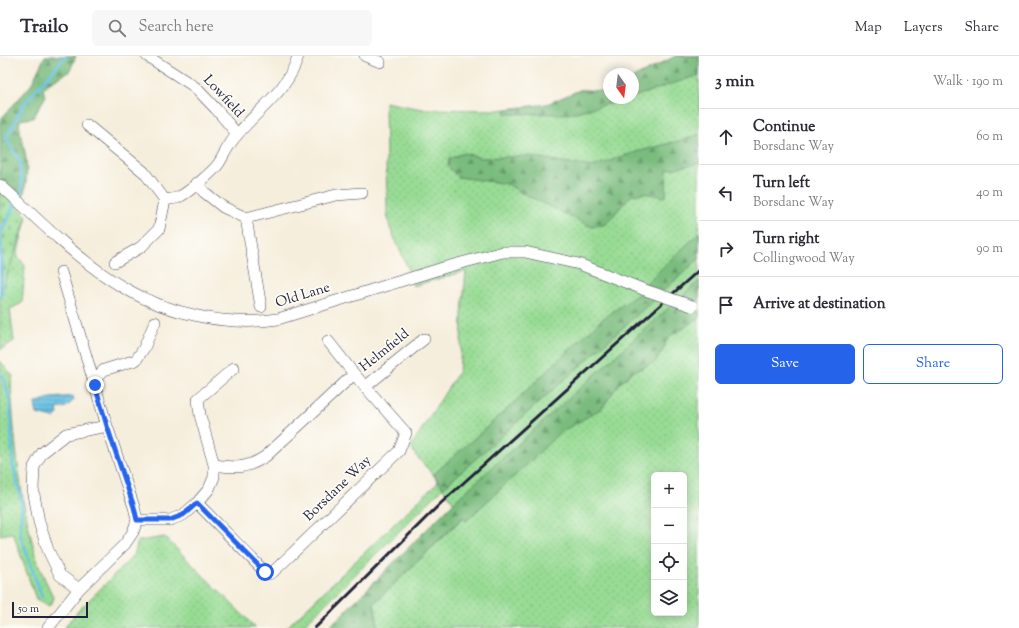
<!DOCTYPE html>
<html lang="en">
<head>
<meta charset="utf-8">
<style>
  :root { --surface:#fff; --page:#f7f7f7; --text:#2b2b33; --muted:#7c7c81; --line:#e1e1e2; --accent:#2563eb }
  body { margin:0; font-family:"Sorts Mill Goudy",serif; background:var(--page); color:var(--text) }
  .controls { position:absolute; right:12px; bottom:12px; display:grid; overflow:hidden; border-radius:6px; box-shadow:0 2px 10px #0003 }
  .controls button { width:36px; height:36px; display:grid; place-items:center; padding:0; border:0; border-bottom:1px solid var(--line); background:var(--surface); color:var(--text); font:20px sans-serif }
  .compass { position:absolute; left:603px; top:12px; width:36px; height:36px; border-radius:50%; background:var(--surface); box-shadow:0 2px 10px #0003; rotate:166deg }
  .scale { position:absolute; left:12px; bottom:10px; width:76px; box-sizing:border-box; padding-left:4px; border:2px solid #22223b; border-top:0; font-size:11px; line-height:14px; white-space:nowrap; color:#22223b; -webkit-text-stroke:3px #fdfcf7; paint-order:stroke }
  .stop { position:absolute; width:12px; height:12px; margin:-9px; border:3px solid #2563eb; border-radius:50%; background:#fff }
  .stop.end { background:#2563eb; border-color:#fff; box-shadow:0 1px 4px #0008 }
  .list { margin:0; padding:0; list-style:none }
  h2 { display:flex; justify-content:space-between; align-items:center; height:52px; margin:0; padding:0 16px; font-size:17px }
  h2 small { font-size:13px; font-weight:400; color:var(--muted) }
  .list li { display:grid; grid-template-columns:26px 1fr auto; gap:12px; align-items:center; box-sizing:border-box; height:56px; padding:0 16px; border-top:1px solid var(--line) }
  .list b { display:block; font-size:15px; white-space:nowrap }
  .list p { margin:0; font-size:13px; white-space:nowrap; color:var(--muted) }
  .list em { font-size:13px; font-style:normal; color:var(--muted) }
  .actions { display:flex; gap:8px; padding:12px 16px }
  .actions a { flex:1; padding:9px 0; border:1px solid var(--accent); border-radius:6px; text-align:center; font-size:14px; color:var(--accent) }
  .actions .main { background:var(--accent); color:#fff }
  .icon { flex:none; width:22px; height:22px; fill:none; stroke:currentColor; stroke-width:2; stroke-linecap:round; stroke-linejoin:round }
  .map { position:relative; flex:none; width:699px; height:572px; overflow:hidden }
  header { display:flex; align-items:center; gap:24px; box-sizing:border-box; height:56px; padding:0 20px; background:var(--surface); border-bottom:1px solid var(--line) }
  header strong { font-size:19px }
  nav { display:flex; gap:22px; margin-inline-start:auto; font-size:14px }
  .search { width:280px; height:36px; background:var(--page); display:flex; align-items:center; gap:10px; box-sizing:border-box; padding:0 14px; border-radius:6px; color:var(--muted); font-size:15px }
  main { display:flex }
  aside { flex:1; background:var(--surface) }
  .map>svg:first-child { display:block }
  .grass { fill:url(#grass-dots); stroke:#5d7f68; fill-rule:evenodd }
  .forest { fill:url(#forest-firs); stroke:#4e6f5c }
  .cemetery { fill:url(#cemetery-stones); stroke:#5d7f68 }
  .water { fill:url(#water-rules); stroke:#447190 }
  .lines { fill:none; stroke-linecap:round; stroke-linejoin:round }
  .stream { stroke:#66c0e4; stroke-width:3 }
  .minor-casing { stroke:#424153; stroke-width:12 }
  .minor { stroke:#fff; stroke-width:11 }
  .rail { stroke:#22223b; stroke-width:3 }
  .minor-bridge-casing { stroke:#424153; stroke-width:12; stroke-linecap:butt }
  .minor-bridge { stroke:#fff; stroke-width:11 }
  .route { stroke:#2563eb; stroke-width:5 }
  .labels { text-anchor:middle; dominant-baseline:central; stroke-width:3.5; stroke-linejoin:round; paint-order:stroke }
  .street-label { font-size:14px; fill:#22223b; stroke:#fdfcf7 }
</style>
</head>
<body>
<header>
<strong>Trailo</strong>
<div class="search"><svg class="icon" aria-label="search" viewBox="0 0 24 24"><circle cx="10" cy="10" r="6"/><path d="M15 15l6 6"/></svg>Search here</div>
<nav><a>Map</a><a>Layers</a><a>Share</a></nav>
</header>
<main>
<div class="map">
<svg width="699" height="572" viewBox="0 0 699 572">
  <defs>
    <pattern id="grass-dots" width="8" height="8" patternUnits="userSpaceOnUse"><rect width="8" height="8" fill="#98dc94"/><path d="M2 2h.1M6 6h.1" fill="none" stroke="#83bc80" stroke-width="1.8" stroke-linecap="round"/></pattern>
    <pattern id="forest-firs" width="22" height="20" patternUnits="userSpaceOnUse"><rect width="22" height="20" fill="#7abc7e"/><path d="M5 1l3.5 6h-7zM16 11l3.5 6h-7z" fill="#649868"/></pattern>
    <pattern id="cemetery-stones" width="16" height="16" patternUnits="userSpaceOnUse"><rect width="16" height="16" fill="#98dc94"/><path d="M2 7V4a2 2 0 0 1 4 0v3zM10 15v-3a2 2 0 0 1 4 0v3z" fill="#83bc80"/></pattern>
    <pattern id="water-rules" width="6" height="5" patternUnits="userSpaceOnUse"><rect width="6" height="5" fill="#66c0e4"/><path d="M0 2.5h6" fill="none" stroke="#549cba"/></pattern>
  </defs>
  <rect width="100%" height="100%" fill="#fdfcf7"/>
  <filter id="ink" filterUnits="userSpaceOnUse"><feTurbulence type="fractalNoise" baseFrequency=".025" numOctaves="2"/><feDisplacementMap in="SourceGraphic" scale="8" xChannelSelector="R" yChannelSelector="G"/><feConvolveMatrix kernelMatrix="1 2 1 2 8 2 1 2 1" color-interpolation-filters="sRGB"/></filter>
  <filter id="wash" filterUnits="userSpaceOnUse"><feTurbulence type="fractalNoise" baseFrequency=".012" numOctaves="4" result="noise"/><feDisplacementMap in="SourceGraphic" scale="16" xChannelSelector="R" yChannelSelector="G"/><feGaussianBlur stdDeviation="0.9" result="paint"/><feColorMatrix in="noise" values="0 0 0 0 0 0 0 0 0 0 0 0 0 0 0 0 0 1.4 0 .05"/><feComposite in="paint" operator="in"/></filter>
  <g filter="url(#wash)">
    <rect width="100%" height="100%" fill="#f6eedc"/>
    <path class="grass" d="M676,0h23v572h-321l-4,-25 90,-86 -21,-29 -142,140h-15l152,-146c-7,-13 -22,-22 -27,-36l48,-75 2,-23 1,-36 4,-41 -53,15 -3,-13 -20,-45 -3,-15 -2,-111 37,7 76,1 49,-6 33,-14 29,1v7h24v-20zM654,419h30v138h-30z
      M0,138l27,22 -10,39 8,11 -3,37 -12,6 4,32 -14,9z
      M0,305l13,15 -2,7c3,58 9,117 25,173 4,15 12,29 18,43l-5,7 -13,-7 -23,-66 -13,2z
      M165,481l91,91h-192l13,-16 57,-57 4,-14z"/>
    <path class="forest" d="M45,0h31l-6,15 -22,13 -5,6 3,6 -13,22 -13,2c-2,11 3,22 5,33 3,15 2,30 -2,44l-23,-16v-61l31,-35z
      M676,0h23v19l-66,22v-19z
      M580,34l29,1v7h22l-63,16h-62l-1,-4 42,-6z
      M699,78v29l-32,7 -1,27 -23,-4 -13,3 -24,28 -14,3 -74,-36 -10,-7 -50,-7 -10,-10 1,-8 15,-6 18,5 47,-2 63,11 44,-15 50,-13z
      M699,177v26l-36,32 -18,-7z
      M699,225v24l-19,-7z
      M641,236l16,5 -214,191 -9,-14 72,-64 95,-90z
      M673,248l26,8v6l-27,17 -5,5 -4,10 -8,12 -23,10 -13,12 -17,24 -44,26 -27,27 -65,60 -3,-4 -89,86 4,25h-45l-2,-3 123,-123z"/>
    <path class="cemetery" d="M0,135l27,25 -27,81z"/>
    <path class="water" d="M73,340l1,4 -8,7 -9,2 1,5 -4,4 -17,-4 -2,-10c12,-8 25,-6 38,-8z"/>
    <g class="lines">
      <path class="stream" d="M18,142l4,-7 -2,-30 -14,-22 18,-35 42,-48
        M0,240l2,-4 -1,-59 14,-30
        M0,318l3,2 7,24 3,65 9,37 -2,32 22,63"/>
    </g>
  </g>
  <g filter="url(#ink)">
    <g class="lines">
      <defs>
        <path id="minor" d="M147,0l48,31 21,22 21,25
          M365,0l15,6
          M87,69l57,47 21,28
          M197,127l7,9 19,15 23,11 90,-23 26,-2
          M0,129c20,17 38,36 58,53 21,19 43,37 68,51 43,25 103,38 152,30l168,-52 57,-15h22l54,12 66,26
          M165,144c4,-1 10,-1 14,-3 10,-5 35,-26 40,-34 6,-10 10,-20 18,-28 21,-26 52,-45 61,-79
          M246,162l15,89
          M115,206l26,-15 18,-18 6,-29
          M95,329l3,-9 6,-6 32,-10 8,-12 11,-26
          M365,331l59,-48
          M214,409c21,3 33,4 52,-9l88,-82
          M197,447l68,69 4,2 4,-2 126,-121 7,-18 -52,-59 -26,-33
          M137,464h33l13,-5 14,-12 12,-14 5,-12v-12l-14,-50 -2,-16 36,-31
          M79,533l-19,-14 -12,-25 -9,-28 -6,-33 1,-22 8,-14 24,-19 41,-8
          M48,572l31,-39 46,-45 8,-12 4,-12 -3,-13 -27,-81 -46,-154"/>
      </defs>
      <use href="#minor" class="minor-casing"/>
      <use href="#minor" class="minor"/>
      <path class="rail" d="M315,572l125,-124 259,-234"/>
      <defs>
        <path id="minor-bridge" d="M645,234l47,16"/>
      </defs>
      <use href="#minor-bridge" class="minor-bridge-casing"/>
      <use href="#minor-bridge" class="minor-bridge"/>
    </g>
  </g>
  <g class="lines" filter="url(#ink)">
    <path class="route" d="M95,329l12,41 27,81 3,13h33l13,-5 14,-12 68,69"/>
  </g>
  <g class="labels">
    <g class="street-label">
      <text transform="translate(223 41) rotate(47)">Lowfield</text>
      <text transform="translate(303 240) rotate(-17)">Old Lane</text>
      <text transform="translate(385 295) rotate(-39)">Helmfield</text>
      <text transform="translate(338 433) rotate(-44)">Borsdane Way</text>
    </g>
  </g>
</svg>
<div class="controls">
<button>+</button>
<button>−</button>
<button><svg class="icon" aria-label="locate" viewBox="0 0 24 24"><circle cx="12" cy="12" r="6"/><path d="M12 2v4M12 18v4M2 12h4M18 12h4"/></svg></button>
<button><svg class="icon" aria-label="layers" viewBox="0 0 24 24"><path d="M12 4l9 5-9 5-9-5zM3 14l9 5 9-5"/></svg></button>
</div>
<svg class="compass" viewBox="-18 -18 36 36"><path d="M0-13l5 13h-10z" fill="#e53935"/><path d="M0 13l5-13h-10z" fill="#7c7c81"/></svg>
<div class="scale">50 m</div>
<div class="stop" style="left:265px;top:516px"></div>
<div class="stop end" style="left:95px;top:329px"></div>
</div>
<aside>
<h2>3 min<small>Walk · 190 m</small></h2>
<ul class="list">
<li><svg class="icon" aria-label="ahead" viewBox="0 0 24 24"><path d="M12 20V5M6 11l6-6 6 6"/></svg><div><b>Continue</b><p>Borsdane Way</p></div><em>60 m</em></li>
<li><svg class="icon" aria-label="left" viewBox="0 0 24 24"><path d="M17 20v-9H6M10 6l-5 5 5 5"/></svg><div><b>Turn left</b><p>Borsdane Way</p></div><em>40 m</em></li>
<li><svg class="icon" aria-label="right" viewBox="0 0 24 24"><path d="M7 20v-9h11M14 6l5 5-5 5"/></svg><div><b>Turn right</b><p>Collingwood Way</p></div><em>90 m</em></li>
<li><svg class="icon" aria-label="arrive" viewBox="0 0 24 24"><path d="M6 21V4h12l-3 4 3 4H6"/></svg><div><b>Arrive at destination</b></div></li>
</ul>
<div class="actions"><a class="main">Save</a><a>Share</a></div>
</aside>
</main>
</body>
</html>
